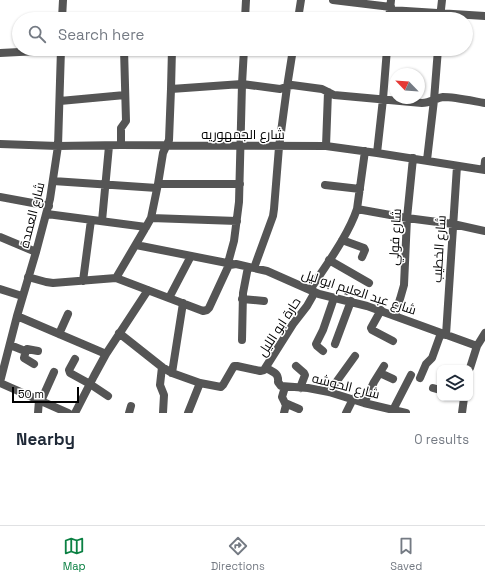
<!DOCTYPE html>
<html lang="en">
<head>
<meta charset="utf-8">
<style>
  :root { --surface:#fff; --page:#f2f2f3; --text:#1f2937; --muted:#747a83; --line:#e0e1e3; --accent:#0b8043 }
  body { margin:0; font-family:"Space Grotesk",Cairo,sans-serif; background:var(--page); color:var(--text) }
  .controls { position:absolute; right:12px; bottom:12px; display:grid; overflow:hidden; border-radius:8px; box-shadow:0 1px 3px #0004 }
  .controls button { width:36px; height:36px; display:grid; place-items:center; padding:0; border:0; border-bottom:1px solid var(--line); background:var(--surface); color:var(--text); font:20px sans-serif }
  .compass { position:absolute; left:389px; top:68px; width:36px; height:36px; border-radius:50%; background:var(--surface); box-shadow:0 1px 3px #0004; rotate:295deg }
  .scale { position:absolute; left:12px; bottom:10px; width:67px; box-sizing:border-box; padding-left:4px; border:2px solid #000; border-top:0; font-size:11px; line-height:14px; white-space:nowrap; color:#000; -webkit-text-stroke:3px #fff; paint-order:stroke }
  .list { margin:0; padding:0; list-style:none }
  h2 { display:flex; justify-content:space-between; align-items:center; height:52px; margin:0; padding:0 16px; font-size:17px }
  h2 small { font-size:13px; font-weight:400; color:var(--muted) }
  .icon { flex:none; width:22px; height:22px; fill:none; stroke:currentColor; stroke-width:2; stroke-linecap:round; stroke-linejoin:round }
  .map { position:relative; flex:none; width:485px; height:413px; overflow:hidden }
  .search { position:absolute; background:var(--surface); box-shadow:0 1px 3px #0004; left:12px; right:12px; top:12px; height:44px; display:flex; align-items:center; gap:10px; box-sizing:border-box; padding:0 14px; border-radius:22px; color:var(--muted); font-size:15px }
  .sheet { height:112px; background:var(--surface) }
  nav { display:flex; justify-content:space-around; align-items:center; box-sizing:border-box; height:56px; border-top:1px solid var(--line); background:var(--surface); font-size:11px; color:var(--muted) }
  nav a { display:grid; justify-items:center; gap:2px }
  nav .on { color:var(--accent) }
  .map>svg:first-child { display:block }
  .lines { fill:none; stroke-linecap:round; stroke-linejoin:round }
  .minor { stroke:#555; stroke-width:8 }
  .labels { text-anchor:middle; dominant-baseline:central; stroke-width:3; stroke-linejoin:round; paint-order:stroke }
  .street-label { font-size:13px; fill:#000; stroke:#fff }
</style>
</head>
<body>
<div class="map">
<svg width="485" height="413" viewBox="0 0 485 413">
  <rect width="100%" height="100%" fill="#fff"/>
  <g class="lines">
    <path class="minor" d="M333,0l58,7
      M390,10l95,6
      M440,18l2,-18
      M62,19l1,-19
      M245,19l1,-19
      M298,19l3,-19
      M389,19l2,-19
      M0,53l78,-4
      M171,89l71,-5 38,5 12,-4 30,4 12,6 88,8c8,0 14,-5 21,-6 12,0 30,4 42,6
      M60,101l65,-6
      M0,144l58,2 63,-1 205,1 51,7 108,17
      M121,145v-17l5,-7 -2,-72
      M326,146l2,-54
      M377,153l6,-54 4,-50
      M427,160l7,-60 4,-51
      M484,170l1,-9
      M53,181l104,7
      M158,184h82
      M325,185l35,4
      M0,197l49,9
      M357,209l50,9 46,6 32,7
      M47,214l99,13
      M151,218l86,3
      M102,221l7,-75
      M0,237l36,15
      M342,240l22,8 1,2 -3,7
      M136,245l96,19
      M329,260l40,23
      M228,263l6,-22 5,-39 3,-118 2,-35
      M254,268l19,-52 1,-7 5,-62 8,-60 6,-38
      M28,277l18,5 7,1 63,-5 87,33 4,-1 2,-2 19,-41 2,-2 6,-1 31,7 52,23 48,12 110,40
      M116,278l30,-51 5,-9 7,-34 5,-31 6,-13 2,-51 1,-40
      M83,281l8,-61
      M0,289l22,7
      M310,290c16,-25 38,-54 47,-81l8,-58
      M169,298l22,-42
      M242,299l22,2
      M381,310l-10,18 1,2 21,11
      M395,315l5,-16 4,-14 3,-67 6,-60
      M17,316l89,38
      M119,333l43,34 10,6 28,10 21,4 2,-2 11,-19h3l23,5 4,-1 29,-46 14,-18 8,-14
      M59,334l9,-20
      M446,335l11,-169
      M242,340l1,-47 5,-26
      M335,344l16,-43
      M10,345l15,6
      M323,351l-6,-5 -1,-2 7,-14 11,-32
      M75,359l-6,11 1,3 20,11 18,12
      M34,364l-10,-6 2,-8 1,-1 11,2
      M296,366l8,7 1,2 -5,13
      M162,367l-2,18 4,10 -1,18
      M266,368c7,4 13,5 12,14l3,4 27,2 21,4 35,11 42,10
      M470,368l7,-22 8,-13
      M172,373l11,-70
      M380,373l13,6
      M420,378l6,-14 6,-6 9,-25
      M0,382l17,-66 19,-64 14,-53 8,-53 3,-97
      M0,383l68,30
      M433,388l7,2
      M329,392l26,-36
      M41,401l13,-29
      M285,403l14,6
      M364,403l10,-21 10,-16
      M393,410l18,-35
      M38,413l1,-13
      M75,413l19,-37 12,-22 42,-64
      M129,413l2,-7
      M188,413l12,-30
      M284,413l2,-8 -4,-8 3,-10
      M346,413l7,-14
      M462,413l2,-15"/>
  </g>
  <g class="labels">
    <g class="street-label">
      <text x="243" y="134">شارع الجمهوريه</text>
      <text transform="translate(32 215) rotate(-76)">شارع العمدة</text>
      <text transform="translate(395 237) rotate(-87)">شارع فولي</text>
      <text transform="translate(439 249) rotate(-86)">شارع الخطيب</text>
      <text transform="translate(359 292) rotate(18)">شارع عبد العليم ابو ليل</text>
      <text transform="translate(279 327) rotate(-57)">حارة ابو الليل</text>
      <text transform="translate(346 386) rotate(14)">شارع الحوشه</text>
    </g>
  </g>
</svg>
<div class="controls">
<button><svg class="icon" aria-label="layers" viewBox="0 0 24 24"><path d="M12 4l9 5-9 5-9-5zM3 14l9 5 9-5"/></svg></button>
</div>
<svg class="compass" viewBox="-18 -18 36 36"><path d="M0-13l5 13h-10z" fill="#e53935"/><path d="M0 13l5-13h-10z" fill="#747a83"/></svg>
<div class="scale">50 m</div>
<div class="search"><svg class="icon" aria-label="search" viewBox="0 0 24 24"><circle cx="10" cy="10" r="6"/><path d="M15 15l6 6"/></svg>Search here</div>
</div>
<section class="sheet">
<h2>Nearby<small>0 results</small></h2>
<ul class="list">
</ul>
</section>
<nav>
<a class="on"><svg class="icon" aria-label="map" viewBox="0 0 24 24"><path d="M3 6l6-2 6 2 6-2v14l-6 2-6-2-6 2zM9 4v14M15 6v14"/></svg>Map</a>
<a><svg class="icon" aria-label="directions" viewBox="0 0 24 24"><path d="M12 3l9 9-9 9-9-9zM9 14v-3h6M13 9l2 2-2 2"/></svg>Directions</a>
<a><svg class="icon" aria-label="saved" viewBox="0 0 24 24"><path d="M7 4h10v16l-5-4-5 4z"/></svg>Saved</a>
</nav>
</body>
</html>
